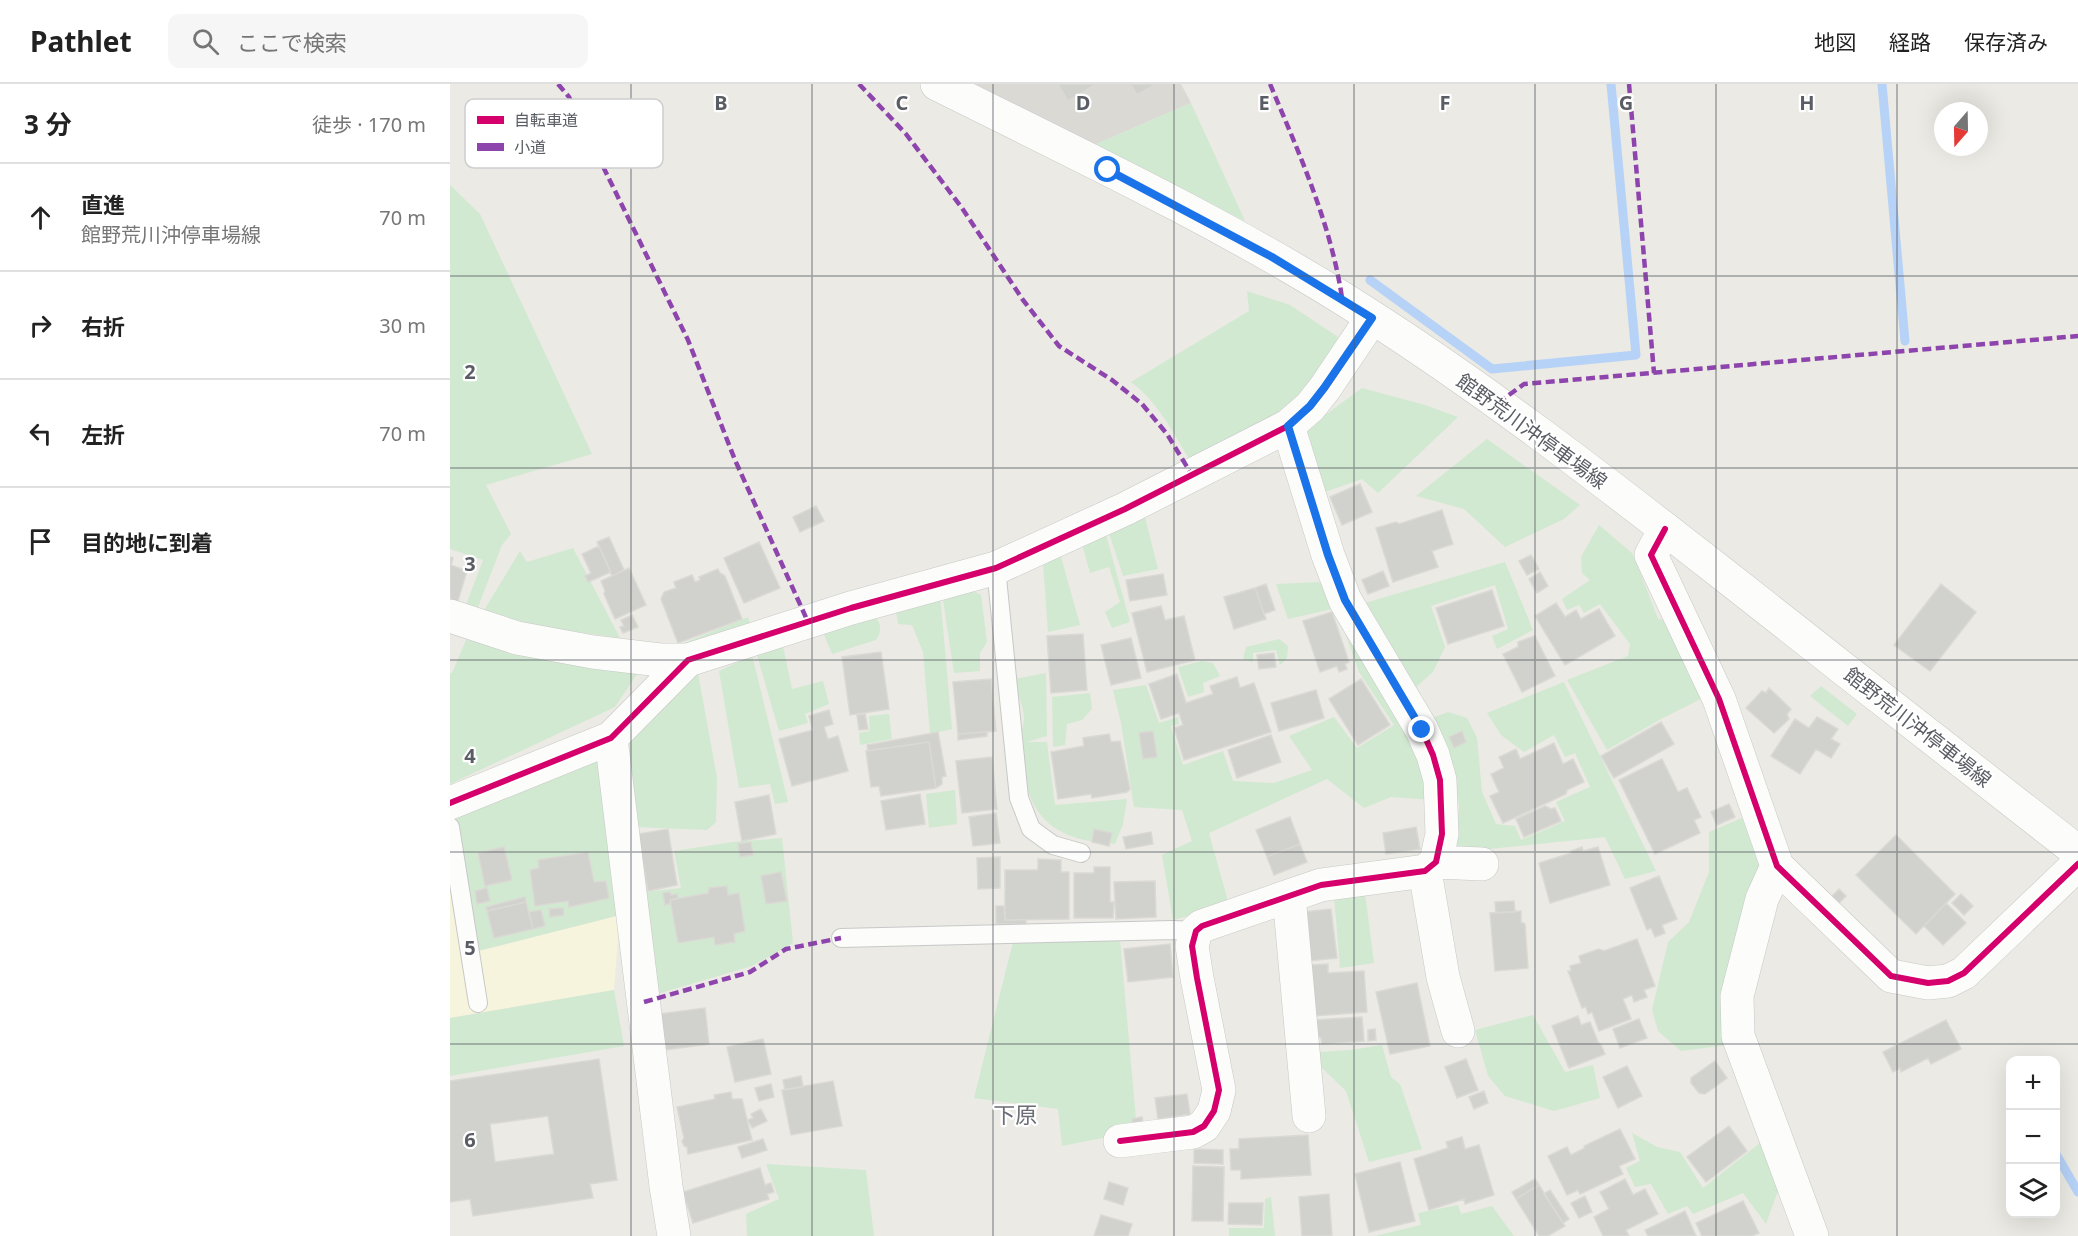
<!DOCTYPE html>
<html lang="ja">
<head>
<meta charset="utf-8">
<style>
  :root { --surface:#fff; --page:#f6f6f6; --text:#222; --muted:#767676; --line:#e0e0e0 }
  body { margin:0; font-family:"Noto Sans","Noto Sans JP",sans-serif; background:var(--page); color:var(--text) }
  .controls { position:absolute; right:18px; bottom:18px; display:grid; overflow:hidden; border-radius:12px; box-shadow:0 6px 24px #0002 }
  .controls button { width:54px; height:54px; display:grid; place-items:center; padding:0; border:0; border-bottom:2px solid var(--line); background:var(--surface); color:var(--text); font:30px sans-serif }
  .compass { position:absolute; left:1484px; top:18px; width:54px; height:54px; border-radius:50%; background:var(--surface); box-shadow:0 6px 24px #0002; rotate:200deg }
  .stop { position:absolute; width:18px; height:18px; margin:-14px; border:4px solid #1a73e8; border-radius:50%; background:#fff }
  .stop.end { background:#1a73e8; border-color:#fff; box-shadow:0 2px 6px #0008 }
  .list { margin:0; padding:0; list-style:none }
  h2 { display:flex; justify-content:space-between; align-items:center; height:78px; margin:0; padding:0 24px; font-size:26px }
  h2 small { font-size:20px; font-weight:400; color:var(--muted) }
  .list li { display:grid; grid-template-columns:39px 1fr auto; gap:18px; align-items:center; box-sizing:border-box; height:108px; padding:0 24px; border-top:2px solid var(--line) }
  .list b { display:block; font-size:22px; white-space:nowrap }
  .list p { margin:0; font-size:20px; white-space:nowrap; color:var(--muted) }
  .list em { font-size:20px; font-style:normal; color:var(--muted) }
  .icon { flex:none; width:33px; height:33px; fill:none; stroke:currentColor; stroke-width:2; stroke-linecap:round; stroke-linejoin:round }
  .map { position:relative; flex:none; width:1628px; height:1152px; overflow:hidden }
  header { display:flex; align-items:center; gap:36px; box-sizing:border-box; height:84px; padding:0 30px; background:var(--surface); border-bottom:2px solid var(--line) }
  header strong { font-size:28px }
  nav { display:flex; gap:33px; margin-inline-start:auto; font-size:21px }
  .search { width:420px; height:54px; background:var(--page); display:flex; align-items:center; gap:15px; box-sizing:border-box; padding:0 21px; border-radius:12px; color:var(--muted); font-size:22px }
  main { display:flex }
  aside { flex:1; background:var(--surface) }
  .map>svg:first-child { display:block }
  .commercial { fill:#f6f4dc }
  .industrial { fill:#dbd9d4 }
  .green { fill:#d1e9d1; fill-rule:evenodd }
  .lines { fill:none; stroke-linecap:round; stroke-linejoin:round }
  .stream { stroke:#b6d2f7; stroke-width:9 }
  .building { fill:#d1d1cd; stroke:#dad9d4; stroke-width:1.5; fill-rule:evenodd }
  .service-casing { stroke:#c7c8c7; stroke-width:20 }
  .minor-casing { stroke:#c7c8c7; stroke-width:34 }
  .secondary-casing { stroke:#c7c7c7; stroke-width:34 }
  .service { stroke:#fcfcfb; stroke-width:18 }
  .minor { stroke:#fcfcfb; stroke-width:33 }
  .secondary { stroke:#fcfcfb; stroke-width:33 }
  .quiet { stroke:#8e44ad; stroke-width:4.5; stroke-dasharray:9 4.5; stroke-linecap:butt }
  .cycleway-casing { stroke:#fff; stroke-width:10 }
  .cycleway { stroke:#d6006c; stroke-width:6 }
  .route { stroke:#1a73e8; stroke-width:8 }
  .grid { fill:none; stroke:#5a5d64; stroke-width:1.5; stroke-opacity:0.55 }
  .labels { text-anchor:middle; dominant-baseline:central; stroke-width:4.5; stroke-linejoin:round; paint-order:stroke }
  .street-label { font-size:20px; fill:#5a5d64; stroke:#fff }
  .quarter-label { font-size:22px; fill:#6b6e76; stroke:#fff }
  .key { fill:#fff; stroke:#ceced0; stroke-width:1.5 }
  .key-label { font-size:16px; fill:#5a5d64 }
  .grid-label { font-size:20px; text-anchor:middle; font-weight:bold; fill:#5a5d64; stroke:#fff; stroke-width:4.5; stroke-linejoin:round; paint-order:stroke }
</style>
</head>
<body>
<header>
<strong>Pathlet</strong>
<div class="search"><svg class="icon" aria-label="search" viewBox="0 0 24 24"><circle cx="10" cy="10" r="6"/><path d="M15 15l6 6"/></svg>ここで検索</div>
<nav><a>地図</a><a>経路</a><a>保存済み</a></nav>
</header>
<main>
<aside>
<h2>3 分<small>徒歩 · 170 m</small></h2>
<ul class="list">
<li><svg class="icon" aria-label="ahead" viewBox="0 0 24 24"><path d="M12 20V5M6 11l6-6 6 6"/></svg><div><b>直進</b><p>館野荒川沖停車場線</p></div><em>70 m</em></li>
<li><svg class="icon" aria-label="right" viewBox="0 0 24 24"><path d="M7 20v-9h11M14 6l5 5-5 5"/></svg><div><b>右折</b></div><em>30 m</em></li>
<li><svg class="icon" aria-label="left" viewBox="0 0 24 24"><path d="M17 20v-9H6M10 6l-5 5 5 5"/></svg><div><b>左折</b></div><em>70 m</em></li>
<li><svg class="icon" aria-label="arrive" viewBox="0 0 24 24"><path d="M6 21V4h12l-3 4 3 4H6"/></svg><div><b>目的地に到着</b></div></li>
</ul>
</aside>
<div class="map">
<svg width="1628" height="1152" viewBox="0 0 1628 1152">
  <rect width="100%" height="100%" fill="#ebeae4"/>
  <path class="commercial" d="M4,732l24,135 142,-36 -6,75 -164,28v-199z"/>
  <path class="industrial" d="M525,0h206l10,19 -97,42z"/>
  <path class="green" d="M741,19l54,118 -151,-76z
    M0,101l30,29 112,240 -106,31 25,49 -9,11 -24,62 -12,-2 17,-45 -33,-11z
    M797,207l43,14 48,32 -16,36 -50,49 -81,40c-17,-28 -33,-60 -60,-80l118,-71z
    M912,304l63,17 33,12 -80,76 -16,-14 -37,13 -21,-49 5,-16z
    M1037,355l93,66 -16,14 -59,28 -41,-38 -48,-13z
    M694,429l14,56 -35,7 -15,-46z
    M1149,441l34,29 25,65 8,1 35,79 -40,20 -54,31 -40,-70 61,-24 2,-12 -30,-40 -16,9 -5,-8 -12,5 -5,-11 28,-19 -8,-7 -1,-16z
    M655,447l25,91 -18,6 -7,-16 15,-10 -11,-35 -19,6 -8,-29z
    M123,464l47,90 -71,-10 -66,-16 37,-61 7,11z
    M611,473l19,68 -32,7 -5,-69z
    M1055,478l28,68 -36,19 -5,-13 16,-7 -13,-44 -64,21 14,41 -12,25 -19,17 -49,-86z
    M869,498l8,9 6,18 -45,10 -12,-35z
    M517,504l14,7 6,47 -7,11v18l-26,2 -12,-80z
    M490,510l12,135 -22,5 -7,-82 -11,-27 -14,-1 -2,-13z
    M423,532c9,5 9,16 3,24l-44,14 -10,-24z
    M298,533l3,10 -74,19z
    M893,543l69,113 21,60 -42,-3 -27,11 -37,-29 -118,54 20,72 -56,15 -11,-65 30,-14 -10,-31 -48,-3 -13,-84 -8,-33 33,-5 13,38 19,-6 1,7 -8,2 12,39 40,-14 10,30 41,2 38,-13 -23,-34 45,-19 23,31 37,-23 -35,-53z
    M829,555l9,7 -1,12 -7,7 -4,-15 -23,3v9l-10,-3 3,-12z
    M16,556l177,25 -28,42 -165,77v-111h2z
    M332,558l10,47 31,-8 6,23 -24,10 3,9 -29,8 -23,-79z
    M302,571l36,147 -13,2 -5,-20 -31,4 -20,-117z
    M752,577l11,2 7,13 -17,7 1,9 -16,5 -10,-30z
    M248,589l19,105 -1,44 -9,8 -70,-3 -12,-87z
    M596,589l1,63 -20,6h20l8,63 72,-6 -4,25 -8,20c-12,-2 -26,-2 -38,-6 -34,-10 -50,-35 -53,-69 -1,-13 0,-25 -3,-38 9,-17 -5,-35 -7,-52z
    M1114,598l92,189 -31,8 -20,-42 -135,14 -13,-5 2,-41 -8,-45 -19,-42 16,-6 19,6 10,20 5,54 14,32 19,2 6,14 44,-19 -9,-19 34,-15 -15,-34 -10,4 -11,-22 -30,17 -23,-17 -14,-22z
    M1371,602l36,28 -9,12 -38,-30z
    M640,609l2,16 -10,11 -15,4 -2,21 -12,2 -1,-50z
    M439,630l3,25 -32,6 -1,-12 11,-2 -1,-15z
    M140,673l14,7 16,151 -142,36 -24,-135zM53,763l-18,39 -7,-33zM138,768l6,30 12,-1 3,17 -40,9 -1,-6 -32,5 -6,-36 9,-2 -1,-8zM37,804l3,13 -12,3 -3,-13zM75,813l4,15 12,-2 4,16 -51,12 -7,-32z
    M505,706l2,34 -28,4 -3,-34z
    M1292,734l17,47 -26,92 -6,88 -46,6 -23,-20 -6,-21 16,-68 21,-20 20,-50v-40z
    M332,754l11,105 -41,23 -95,28 -13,-102 37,-4 -7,-37 59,-9zM301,758l2,13 -13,2 -2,-13zM331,788l6,28 -21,4 -5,-28zM277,802l1,9 11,-1 6,37 -11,3 1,8 -20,3 -1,-8 -36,6 -7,-40 -6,2 -1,-12 6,-1 1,3 6,-1 1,4 30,-5 2,-5z
    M915,809l9,70 -34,5 -6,-72z
    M670,856l17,191 -75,15 -4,-37 -84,-11 39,-156z
    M164,906l10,56 -174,30v-58z
    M1083,931l32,57 28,-7 7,33 -46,13 -49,-15 -17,-20 -13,-46z
    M932,961l9,32 9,7 22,65 -53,13 -23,-71 -24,-23 -3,-16 32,-2z
    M1182,1049l25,14 23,5 23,36 57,-45 20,42 -14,39 -23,-31 -50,21 -6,-8 -19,8 -17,-30 -16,3 -9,-19 14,-7z
    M316,1080l100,6 8,66h-127l-1,-22 33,-15z
    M821,1113l4,39h-46v-8h35l1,-29z
    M1008,1121l3,9 31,-8 22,30h-139l46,-11 -3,-12z"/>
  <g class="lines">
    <path class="stream" d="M1432,0l23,257
      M920,196l122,89 144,-14 -25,-271
      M1606,1070l22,38"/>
  </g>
  <path class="building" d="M608,0h38l-28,17z
    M681,0h25l-19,11z
    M910,400l12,28 -30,13 -12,-28z
    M366,422l8,15 -24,11 -7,-15z
    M992,426l11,34 -21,7 6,16 -45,15 -17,-54 20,-6 3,2z
    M159,453l15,33 -12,6 -15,-34z
    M309,458l21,46 -36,15 -20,-45z
    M149,462l12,26 -23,10 -3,-6 6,-3 -9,-19z
    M1081,471l8,14 -12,6 -8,-14z
    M0,473l3,1 -2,7 16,6 -10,33 -7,-3z
    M179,484l17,37 -31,14 -11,-25 1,-3 -4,-10z
    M268,485l2,4 5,3 17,43 -64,24 -17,-44 3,-7 12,-4 -2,-6 18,-7 3,7 5,-2 -1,-3z
    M933,487l6,15 -21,8 -6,-14z
    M1090,488l8,14 -11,7 -8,-14z
    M713,490l4,21 -37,6 -4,-21z
    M816,500l9,26 -11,4 -9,-26z
    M1491,500l35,28 -46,59 -36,-26z
    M805,504l11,31 -32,10 -10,-32z
    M1042,506l12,36 -56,18 -12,-36z
    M1106,519l9,14 11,-7 5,9 18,-10 16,27 -50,29 -30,-49z
    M711,522l4,14 19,-4 11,44 -48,12 -15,-59z
    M882,528l17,50 -4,2 2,5 -8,3 -2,-6 -17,6 -17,-51z
    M182,531l6,12 -15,6 -3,-6 4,-1 -3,-6z
    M633,550l4,56 -36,3 -4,-57z
    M1085,552l20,40 -33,16 -19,-38 15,-7v-5z
    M681,554l10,40 -30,7 -10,-40z
    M431,568l8,57 -39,6 -8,-58z
    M824,569l2,14 -17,2 -2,-14z
    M727,590l9,29 27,-9 -3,-8 27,-9 3,11 14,-5 17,49 -87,28 -10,-32 9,-3 -4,-12 -18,6 -12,-35z
    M541,595l5,52 -38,3 -5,-52z
    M911,595l29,46 -32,20 -29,-46z
    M1319,604l22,21 -4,5 2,5 -15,14 -28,-25 16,-17 4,2z
    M866,606l8,28 -45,13 -8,-28z
    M379,626l4,14 -9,3 4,12 10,-3 10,35 -56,15 -13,-47 34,-9 -4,-14z
    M415,630l3,15 -9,1 -2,-15z
    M1367,633l21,12 -7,10 9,5 -9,14 -15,-9 -16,25 -29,-18 24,-37 14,9z
    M1211,638l13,22 -60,34 -13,-22z
    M703,647l4,26 -14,2 -4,-26z
    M1012,647l4,11 -12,6 -5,-11z
    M488,648l8,44 -4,1v7l-6,4 -7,-46 -61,9 -1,-6z
    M537,648v4l-29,4v-6z
    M659,650l2,8 9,-1 10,48 -3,3 -35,6 -1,-4 -33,5 -7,-47 33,-6 -1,-8z
    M821,651l10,27 -44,16 -9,-28z
    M479,658l7,46 -55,8 -2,-10 -8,1 -5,-36z
    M1104,659l9,21 10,-5 11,23 -17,8 -1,4 -63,29 -13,-27 9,-4 -8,-18 13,-6 -5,-11 17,-8 4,10z
    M542,673l5,52 -35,4 -6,-52z
    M1212,675l16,33 9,-4 14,29 -7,3 6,13 -45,21 -36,-74z
    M470,710l5,30 -39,6 -5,-29z
    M319,711l7,39 -34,7 -7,-39z
    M1279,720l6,13 -18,8 -6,-13z
    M1095,722l6,3 4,-1 6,13 -37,16 -8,-18z
    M546,729l4,30 -27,3 -4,-29z
    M840,733l10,27 -33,13 -11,-27z
    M966,743l4,22 -34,5 -3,-21z
    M218,745l9,56 -29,6 -10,-57z
    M644,745l18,4 -3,13 -17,-4z
    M701,748l2,12 -27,5 -3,-12z
    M1446,751l59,59 -39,40 -60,-59z
    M301,758l2,13 -13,2 -2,-13z
    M850,760l7,18 -33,13 -7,-18z
    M54,763l8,33 -27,6 -7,-33z
    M1132,763l1,4 15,-4 12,38 -60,18 -11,-40 32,-10v-2z
    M138,768l6,30 12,-1 3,17 -40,9 -1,-6 -33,5 -5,-36 9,-2 -1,-8z
    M550,773v31l-22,1 -1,-31z
    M588,775l23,1v12h8v47l-64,1v-50h33z
    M644,783h16v35h4l-1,16h-39v-45h20z
    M331,788l6,29 -21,3 -5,-28z
    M1209,792l18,43 -15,6 3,8 -10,4 -4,-9 -4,2 -17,-42z
    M705,797l1,36 -40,2 -2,-37z
    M277,802l1,9 11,-2 6,38 -11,3 1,8 -20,3 -1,-8 -36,6 -8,-43 38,-7 1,-5z
    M37,804l3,13 -13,3 -2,-13z
    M1389,805l7,7 -8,8 -8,-6z
    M220,808l1,3 6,-1 1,4 -8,2 1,3 -6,2 -2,-12z
    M1511,810l12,12 -9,9 -12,-12z
    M75,813l1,5 -39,9 -1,-4z
    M1064,817l1,11 -19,1 -1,-11z
    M76,818l7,27 -39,9 -7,-27z
    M1496,819l20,20 -23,22 -19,-19z
    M546,822h8l1,14h21v4h-30z
    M113,824l1,7 -14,2 -1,-8z
    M881,825l6,49 -28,3 -6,-49z
    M91,826l4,16 -12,3 -4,-17z
    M1071,827v11l4,2 3,44 -33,3 -5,-58z
    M1187,855l18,47 -11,4 3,7 -13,5 -2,-7 -9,4 8,20 -32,12 -7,-19 -4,2 -2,-7 -4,1 -14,-37h3l-1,-5 11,-3 -2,-7 20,-7 5,2z
    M720,860l3,33 -45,5 -4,-33z
    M878,880v9l36,-2 3,41 -53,4 -4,-51z
    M967,899l13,63 -40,8 -14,-62z
    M255,924l4,36 -44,6 -5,-36z
    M1128,932l3,9 9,-3 8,20 3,3 4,9 -36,14 -17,-42z
    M912,933l2,24 -42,3 -1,-6 -4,-1 -2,-17z
    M1189,935l8,19 -27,10 -7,-19z
    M1496,936l15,29 -30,15 -3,-6 -27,14 -1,-4 -7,4 -10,-20z
    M925,945l1,11 -8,1v-11z
    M313,955l8,35 -36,8 -8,-35z
    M149,975l18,121 -27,4 3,14 -120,18 -3,-17 -20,3v-121zM98,1032l6,38 -59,8 -5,-38z
    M1016,975l12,31 -21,8 -12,-31z
    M1265,977l12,17 -22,16 -6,-1 -8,-10v-5z
    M1177,982l15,30 -24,12 -15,-31z
    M351,992l2,11 -18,3 -2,-10z
    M383,997l9,45 -51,9 -9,-45z
    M321,1000l3,13 -15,4 -4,-13z
    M1034,1007l4,12 -14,6 -5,-12z
    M281,1008l1,7h10l10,41 -64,14 -1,-7 -3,-1 -2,-5 2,-3 -7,-31 38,-8 -1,-4z
    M737,1010l3,20 -32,5 -3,-21z
    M311,1025l6,12 -15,7 -4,-8 5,-2 -2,-4z
    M692,1033l2,11 -10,2 -2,-11z
    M1279,1042l18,25 -41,31 -19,-25z
    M1170,1045l15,30 -16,7 4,8 -43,20 -2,-4 -11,5 -19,-39 19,-9 4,8 14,-7 -1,-2z
    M858,1051l3,40 -70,4v-9h-10l-1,-21h9v-10z
    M1012,1053l3,12 14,-4 15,50 -29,9 -1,-5 -35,11 -15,-51 34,-11 -2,-6z
    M313,1055l4,11 -25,8 -4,-11z
    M744,1065l29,1v14l-29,-1z
    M950,1078l15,59 -46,11 -14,-58z
    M743,1082l31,1 -1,54h-31z
    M310,1084l5,17 6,-2 3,9 -7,2 2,5 -76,24 -10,-31z
    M1085,1095l4,6 -23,14 -4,-7z
    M1175,1095l8,16 12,-6 13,25 -32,16 3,6h-26l-9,-19 15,-8 -9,-17z
    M659,1098l19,6 -5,17 -19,-6z
    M1089,1101l26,41 -17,10h-9l-23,-37z
    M1100,1106l19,29 -6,4 -19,-29z
    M879,1110l3,42h-30l-3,-39z
    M1135,1112l7,16 -13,6 -8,-15z
    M1293,1117l16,32 -7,3h-50l-6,-13z
    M779,1119h34l-1,22 -34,-1z
    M1235,1127l11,25h-48l-3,-6z
    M651,1131l31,9 -4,12h-34z"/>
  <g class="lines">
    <defs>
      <path id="service" d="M546,484l23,230 12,31 22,16 28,8
        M0,743l28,176
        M391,854l332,-8 23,1"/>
      <path id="minor" d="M1215,445l-14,26 68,144 58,167 114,110 37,7 20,-2 16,-8 114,-109
        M0,532l67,22 76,14 67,8h28
        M161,654l55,448 8,50
        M0,719l161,-65 77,-78 163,-52 145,-40 129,-59 163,-83 22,-19 15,-19 47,-70
        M986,778l46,2
        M1327,782l-15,33 -25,97 1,40 74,200
        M975,787l18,106 15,54
        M839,812l20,220
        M670,1057l73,-9 11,-6 10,-15 5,-21 -22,-112 -5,-32 4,-15 6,-5 119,-41 104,-14 11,-9 6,-28 -2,-54 -7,-25 -11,-25 -77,-130 -17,-45 -40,-129"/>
      <path id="secondary" d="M487,0c136,68 276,134 405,214 133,83 258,180 381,276 118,93 237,186 355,278"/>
    </defs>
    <use href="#service" class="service-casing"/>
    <use href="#minor" class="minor-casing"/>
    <use href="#secondary" class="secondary-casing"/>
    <use href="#service" class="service"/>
    <use href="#minor" class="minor"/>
    <use href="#secondary" class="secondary"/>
    <path class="quiet" d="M108,0l11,13 119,243 47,120 73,162
      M409,0l47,50 56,74 61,92 36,46 53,34 30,24 25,30 25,41
      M820,0c29,69 61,140 72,214
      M1179,0l25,289
      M1048,319l26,-19 554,-48
      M194,918l106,-30 36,-23 55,-11"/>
    <defs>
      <path id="cycleway" d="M1215,445l-14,26 68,144 58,167 114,110 37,7 20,-2 16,-8 114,-109
        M0,719l161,-65 77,-78 163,-52 145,-40 129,-59 163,-83 22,-19 15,-19 47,-70
        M670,1057l73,-9 11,-6 10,-15 5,-21 -22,-112 -5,-32 4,-15 6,-5 119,-41 104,-14 11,-9 6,-28 -2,-54 -7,-25 -11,-25 -77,-130 -17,-45 -40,-129"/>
    </defs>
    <use href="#cycleway" class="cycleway-casing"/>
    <use href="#cycleway" class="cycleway"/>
  </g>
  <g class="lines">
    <path class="route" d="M658,86l164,87 100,61 -48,70 -14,18 -22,20 40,129 17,45 77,130"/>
  </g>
  <path class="grid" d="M181,0v1152M362,0v1152M543,0v1152M724,0v1152M904,0v1152M1085,0v1152M1266,0v1152M1447,0v1152M0,192h1628M0,384h1628M0,576h1628M0,768h1628M0,960h1628"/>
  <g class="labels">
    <g class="street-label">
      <text transform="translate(1082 347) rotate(36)">館野荒川沖停車場線</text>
      <text transform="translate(1468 643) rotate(38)">館野荒川沖停車場線</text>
    </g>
    <g class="quarter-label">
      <text x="565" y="1030">下原</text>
    </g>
  </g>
  <rect x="15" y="15" width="198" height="69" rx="9" class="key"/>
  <rect x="27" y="32" width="27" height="8" fill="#d6006c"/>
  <rect x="27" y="59" width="27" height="8" fill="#8e44ad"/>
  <g class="key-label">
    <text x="64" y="42">自転車道</text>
    <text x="64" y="69">小道</text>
  </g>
  <g class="grid-label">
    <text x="271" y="26">B</text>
    <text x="452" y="26">C</text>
    <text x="633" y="26">D</text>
    <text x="814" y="26">E</text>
    <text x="995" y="26">F</text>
    <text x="1176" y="26">G</text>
    <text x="1357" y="26">H</text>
    <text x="20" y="295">2</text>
    <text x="20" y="487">3</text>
    <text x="20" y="679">4</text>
    <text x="20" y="871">5</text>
    <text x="20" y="1063">6</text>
  </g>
</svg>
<div class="controls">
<button>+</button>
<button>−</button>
<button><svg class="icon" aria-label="layers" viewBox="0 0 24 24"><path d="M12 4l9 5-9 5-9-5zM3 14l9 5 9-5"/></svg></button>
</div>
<svg class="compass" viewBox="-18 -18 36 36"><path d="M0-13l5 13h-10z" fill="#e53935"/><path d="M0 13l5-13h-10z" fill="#767676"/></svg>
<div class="stop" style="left:658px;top:86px"></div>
<div class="stop end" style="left:972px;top:646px"></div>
</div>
</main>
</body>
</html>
